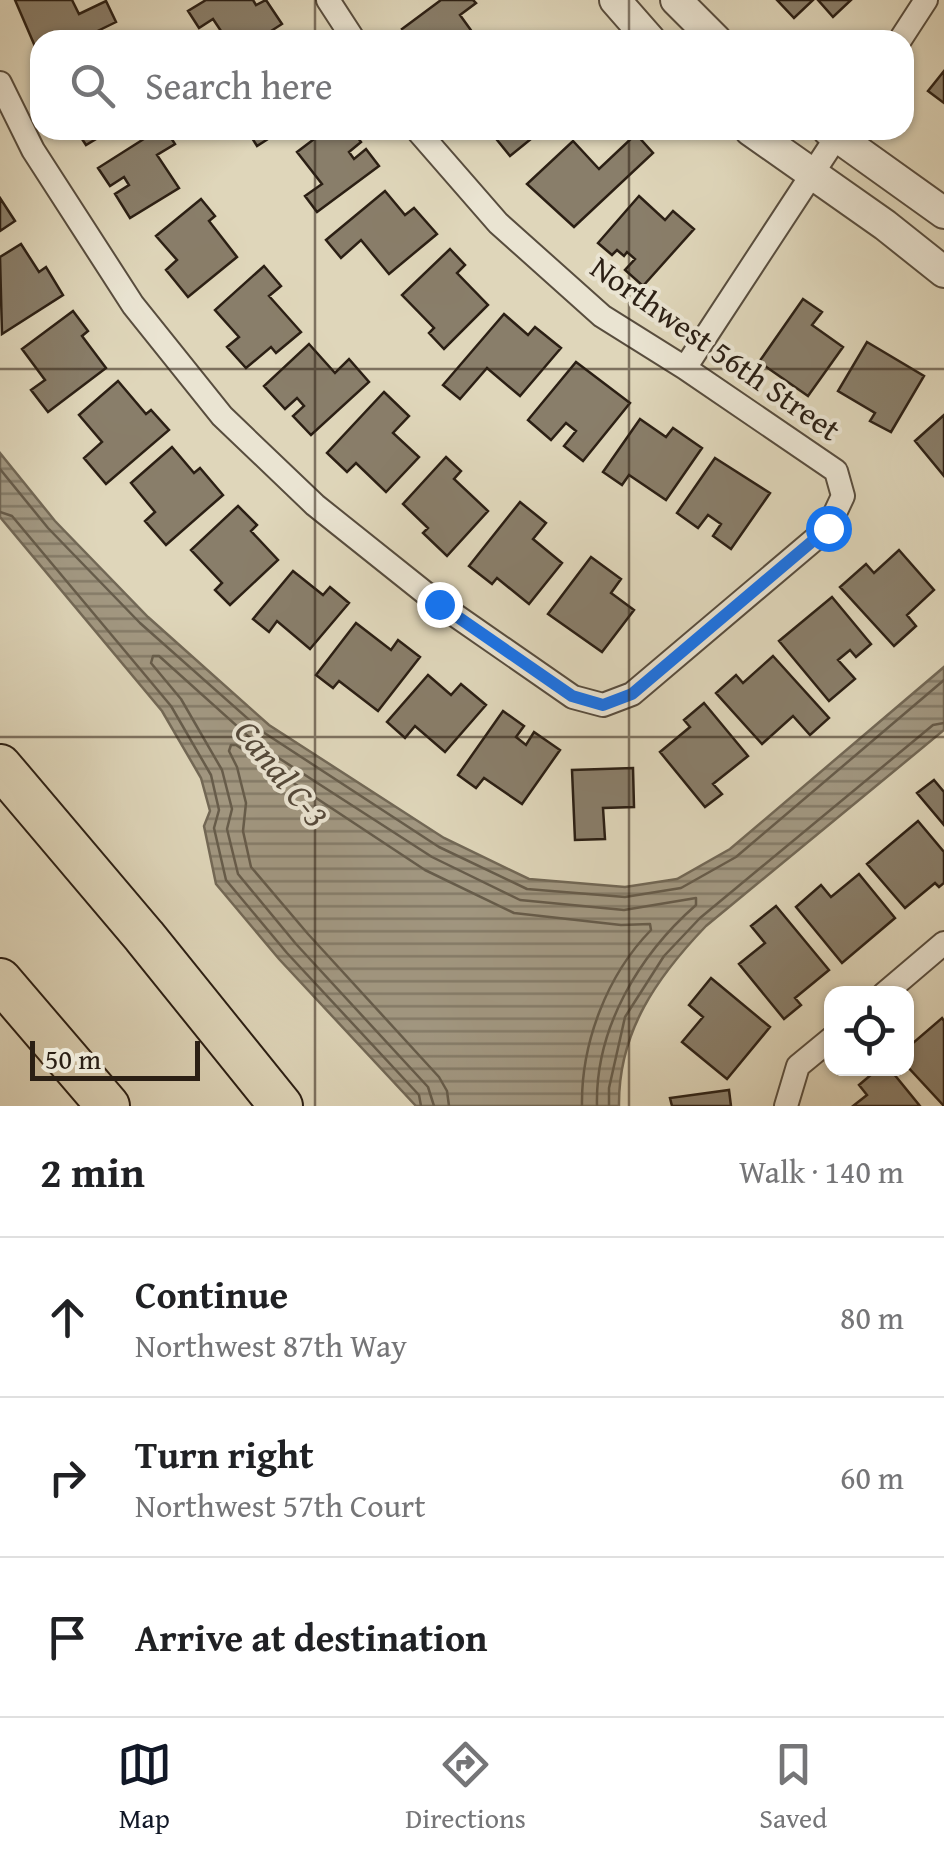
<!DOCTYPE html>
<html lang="en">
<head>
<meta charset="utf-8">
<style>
  :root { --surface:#fff; --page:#f2f2f2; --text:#202124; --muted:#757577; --line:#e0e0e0; --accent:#111827 }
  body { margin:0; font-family:"Gentium Book Plus",serif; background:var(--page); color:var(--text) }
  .controls { position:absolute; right:30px; bottom:30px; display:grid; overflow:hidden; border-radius:20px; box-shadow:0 2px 8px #0004 }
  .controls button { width:90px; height:90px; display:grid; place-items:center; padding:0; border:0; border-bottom:2px solid var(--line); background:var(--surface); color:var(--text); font:50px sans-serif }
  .scale { position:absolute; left:30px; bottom:25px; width:170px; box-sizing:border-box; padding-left:10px; border:5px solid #2b1f14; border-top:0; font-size:28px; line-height:35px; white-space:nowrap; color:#2b1f14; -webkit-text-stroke:8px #eae4d2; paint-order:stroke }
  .stop { position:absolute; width:30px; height:30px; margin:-22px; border:8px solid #1a73e8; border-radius:50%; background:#fff }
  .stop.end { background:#1a73e8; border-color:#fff; box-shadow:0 2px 10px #0008 }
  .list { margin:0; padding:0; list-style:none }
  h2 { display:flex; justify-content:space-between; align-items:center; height:130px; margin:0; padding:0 40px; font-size:42px }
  h2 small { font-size:32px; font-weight:400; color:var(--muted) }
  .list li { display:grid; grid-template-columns:65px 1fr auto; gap:30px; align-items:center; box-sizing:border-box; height:160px; padding:0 40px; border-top:2px solid var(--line) }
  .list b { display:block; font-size:38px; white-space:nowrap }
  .list p { margin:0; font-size:32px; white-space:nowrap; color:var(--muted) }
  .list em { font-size:32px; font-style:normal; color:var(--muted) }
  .icon { flex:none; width:55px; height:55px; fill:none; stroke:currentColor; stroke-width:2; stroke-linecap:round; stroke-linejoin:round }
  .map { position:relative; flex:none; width:944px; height:1106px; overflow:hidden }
  .search { position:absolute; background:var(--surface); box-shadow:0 2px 8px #0004; left:30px; right:30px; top:30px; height:110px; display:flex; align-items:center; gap:25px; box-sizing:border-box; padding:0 35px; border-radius:30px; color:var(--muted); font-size:38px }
  .sheet { height:610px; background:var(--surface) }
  nav { display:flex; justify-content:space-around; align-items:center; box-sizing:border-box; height:140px; border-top:2px solid var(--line); background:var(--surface); font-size:28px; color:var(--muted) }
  nav a { display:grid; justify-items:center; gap:5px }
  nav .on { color:var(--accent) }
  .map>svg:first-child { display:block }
  .water { fill:url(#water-rules); stroke:#726856; stroke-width:2.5 }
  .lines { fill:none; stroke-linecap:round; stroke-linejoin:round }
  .shore { stroke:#665c4b; stroke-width:2.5 }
  .building { fill:#897e6a; stroke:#2b1f14; stroke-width:2.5 }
  .minor-casing { stroke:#584d3e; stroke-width:26 }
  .tertiary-casing { stroke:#584d3e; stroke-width:34 }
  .motorway-casing { stroke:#2b1f14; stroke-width:46 }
  .minor { stroke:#eae4d2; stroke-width:22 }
  .tertiary { stroke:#eae4d2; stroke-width:30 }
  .motorway { stroke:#dfd6ba; stroke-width:42 }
  .route { stroke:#1a73e8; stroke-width:12 }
  .grid { fill:none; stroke:#2b1f14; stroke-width:2.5; stroke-opacity:0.55 }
  .labels { text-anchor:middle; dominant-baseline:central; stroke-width:8; stroke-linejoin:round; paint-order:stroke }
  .street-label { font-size:32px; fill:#2b1f14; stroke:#eae4d2 }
  .water-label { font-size:35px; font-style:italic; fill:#55493a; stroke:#eae4d2 }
</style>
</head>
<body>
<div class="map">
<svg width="944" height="1106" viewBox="0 0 944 1106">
  <defs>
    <pattern id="water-rules" width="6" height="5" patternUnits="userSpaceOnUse" patternTransform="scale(2.5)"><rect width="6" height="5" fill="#a29882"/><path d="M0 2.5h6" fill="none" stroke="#847b69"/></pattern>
  </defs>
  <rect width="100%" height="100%" fill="#dfd6ba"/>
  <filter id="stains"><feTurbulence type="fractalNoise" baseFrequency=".002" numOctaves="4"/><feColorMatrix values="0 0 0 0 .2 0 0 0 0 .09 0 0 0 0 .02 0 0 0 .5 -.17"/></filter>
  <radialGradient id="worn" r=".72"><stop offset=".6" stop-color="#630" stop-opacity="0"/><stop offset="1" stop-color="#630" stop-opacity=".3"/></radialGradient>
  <path class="water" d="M0,453l55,68 93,96 121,108 175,113 85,41 96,8 52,-8 53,-30 214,-182v63l-238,196c-49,51 -88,106 -87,180h-203l-137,-147 -63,-75 -12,-58 6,-15 -9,-33 -39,-67 -162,-194z"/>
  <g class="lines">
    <path class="shore" d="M0,469l48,59 92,95 123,109 176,115 88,42 98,8 56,-9 55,-31 208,-177
      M0,512l12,4 159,190 40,69 8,35 -5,18 12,52 61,73 132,142 2,11
      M434,1106l-6,-19 -132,-143 -58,-70 -11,-45 5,-20 -10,-39 -41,-71 -30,-36 2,-7h6l98,88 175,113 88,43 104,10 72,-12v7c-57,50 -101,123 -99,201
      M449,1106l-2,-15 -8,-14 -131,-143 -57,-67 -8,-36 3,-28 -9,-36 -8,-16 2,-6h5l189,125 89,43 107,12 29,-1 1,6c-44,45 -70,113 -69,176
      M609,1106v-18l16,-71 39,-61 36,-38 233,-193 11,-2"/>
  </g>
  <path class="building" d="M15,0h57l7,14 27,-13 10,21 -37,18h-39v18z
    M206,0h47l3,5 10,-5 16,24 -25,16h-30l-14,-21 -14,9 -11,-17z
    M441,0h32l3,3 -16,12 18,25h-68l-8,-11z
    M777,0h36l-19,18z
    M818,0h33l-18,17z
    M944,71v32l-16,-12z
    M76,130h35l-25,15z
    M158,130h8l9,14 -18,11 22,33 -49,30 -15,-24 14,-9 -5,-8 -14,9 -12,-18z
    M247,130h35l-25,16z
    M326,130h26l9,12 -12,10 5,7 12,-10 13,17 -62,46 -12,-16 17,-12 -25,-32z
    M489,130h53l-32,26z
    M636,134l17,19 -79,74 -47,-43 46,-43 26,28z
    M385,191l20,24 9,-7 23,26 -48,40 -28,-34 -20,18 -15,-18z
    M639,196l26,24 8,-9 21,18 -51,57 -18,-16 10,-11 -8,-7 -3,4 -7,-6 -5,5 -14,-12z
    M0,198l15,23 -15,10z
    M201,199l14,17 -6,5 28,36 -49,40 -22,-27 11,-10 -21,-24z
    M21,244l18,28 7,-5 17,28 -61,39 -2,-77z
    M450,249l15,16 -8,8 31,32 -44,44 -15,-16 5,-5 -32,-33z
    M264,266l17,20 -12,10 32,36 -25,21 -5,-6 -25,21 -19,-21 12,-10 -24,-27z
    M803,299l19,13 -10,13 31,22 -35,49 -49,-34z
    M73,311l15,20 -6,5 24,32 -58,44 -17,-22 14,-10 -23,-31z
    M504,314l24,21 7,-8 26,21 -41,48 -33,-28 -27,31 -17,-14z
    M867,342l57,34 -33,56 -21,-11 5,-8 -37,-22z
    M309,344l26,29 14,-14 20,23 -58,53 -18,-19 11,-10 -7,-8 -12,11 -21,-23z
    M576,362l54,41 -47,58 -19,-15 12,-15 -10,-8 -15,17 -23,-20z
    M118,381l28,33 5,-4 18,20 -63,54 -22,-26 18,-16 -23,-27z
    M384,392l25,24 -16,17 26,24 -33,35 -30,-29 -9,9 -20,-19z
    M944,415v61l-29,-35z
    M640,419l26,18 7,-9 29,20 -36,52 -37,-25 -7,10 -19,-13z
    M172,447l22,26 6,-5 23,27 -57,50 -21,-24 10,-9 -24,-29z
    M446,457l15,14 -7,8 34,32 -41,45 -24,-23 5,-5 -25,-24z
    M715,458l55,35 -39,56 -18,-13 8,-12 -13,-9 -10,13 -21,-15z
    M520,502l26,21 -13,16 29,24 -33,41 -32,-26 -5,6 -23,-18z
    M238,506l19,19 -6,6 27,29 -48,45 -15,-15 7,-7 -31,-33z
    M899,550l35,40 -27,25 9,11 -22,20 -54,-59 26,-23 8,9z
    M591,557l30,22 -10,14 23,17 -32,42 -54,-38z
    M293,571l30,24 7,-8 19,16 -39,46 -33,-28 -8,11 -16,-13z
    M832,597l39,47 -15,13 -6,-7 -12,10 17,19 -26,22 -50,-60z
    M356,623l35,27 7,-10 22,17 -42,54 -39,-30 -6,7 -17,-13z
    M773,656l56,62 -19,17 -17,-19 -31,28 -46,-51 20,-18 7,8z
    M428,675l23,20 10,-11 25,21 -41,47 -30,-26 -10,12 -18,-16z
    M704,703l44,53 -35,28 9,10 -17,13 -45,-55 30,-25 -6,-7z
    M503,711l21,15 -8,11 10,8 8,-13 26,18 -38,54 -38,-26 -8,10 -18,-13z
    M633,768l1,39 -31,1 2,31 -30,1 -3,-70z
    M934,780l10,12v33l-27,-32z
    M918,821l26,31v31l-5,4 -4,-4 -30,25 -38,-44z
    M859,874l36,44 -53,45 -46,-56 25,-22 10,12z
    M776,906l53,64 -34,28 6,7 -17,14 -45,-55 26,-21 -14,-17z
    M711,978l59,49 -43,52 -45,-37 21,-25 -14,-12z
    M942,1018l2,3v85l-38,-41v-16z
    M879,1068h10l31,38h-67l14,-11 -8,-10z
    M729,1090l2,16h-59l-2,-8z"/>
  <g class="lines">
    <defs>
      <path id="minor" d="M328,0l26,40
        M900,40l26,-40
        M0,83l33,67 100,155 89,111 93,89 124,99 134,93 30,8 29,-11 196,-166 15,-32 -7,-25 -151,-103 -83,-52 -104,-93 -81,-93
        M685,368l156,-238
        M884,994l60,-51
        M786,1106l12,-40 34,-28"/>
      <path id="tertiary" d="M615,0l35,40
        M676,0l40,40
        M750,130l135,95 59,47
        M828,130l116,83"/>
      <path id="motorway" d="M0,766l144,170 137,170
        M0,980l108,126"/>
    </defs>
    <use href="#minor" class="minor-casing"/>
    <use href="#tertiary" class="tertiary-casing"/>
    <use href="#motorway" class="motorway-casing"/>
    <use href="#minor" class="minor"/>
    <use href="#tertiary" class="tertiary"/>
    <use href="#motorway" class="motorway"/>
  </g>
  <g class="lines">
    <path class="route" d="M439,604l133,92 31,9 29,-11 196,-166"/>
  </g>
  <path class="grid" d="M315,0v40M629,0v40M315,130v976M629,130v976M0,369h944M0,737h944"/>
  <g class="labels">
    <g class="street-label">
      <text transform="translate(716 348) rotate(35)">Northwest 56th Street</text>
    </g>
    <g class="water-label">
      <text transform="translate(282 773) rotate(51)">Canal C-3</text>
    </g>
  </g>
  <rect width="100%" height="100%" filter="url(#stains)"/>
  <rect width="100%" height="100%" fill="url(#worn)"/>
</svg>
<div class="controls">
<button><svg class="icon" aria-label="locate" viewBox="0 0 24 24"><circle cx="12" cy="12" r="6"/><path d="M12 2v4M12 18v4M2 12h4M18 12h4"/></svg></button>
</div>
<div class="scale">50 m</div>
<div class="stop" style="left:828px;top:528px"></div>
<div class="stop end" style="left:439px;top:604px"></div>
<div class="search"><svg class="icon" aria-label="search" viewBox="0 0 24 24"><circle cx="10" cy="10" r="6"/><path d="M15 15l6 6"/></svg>Search here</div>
</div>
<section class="sheet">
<h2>2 min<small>Walk · 140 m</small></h2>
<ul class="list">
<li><svg class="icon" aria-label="ahead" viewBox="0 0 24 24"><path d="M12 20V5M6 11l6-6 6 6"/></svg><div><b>Continue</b><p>Northwest 87th Way</p></div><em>80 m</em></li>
<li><svg class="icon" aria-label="right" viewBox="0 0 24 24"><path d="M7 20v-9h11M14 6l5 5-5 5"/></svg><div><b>Turn right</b><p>Northwest 57th Court</p></div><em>60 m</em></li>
<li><svg class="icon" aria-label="arrive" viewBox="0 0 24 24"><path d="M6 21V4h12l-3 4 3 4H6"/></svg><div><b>Arrive at destination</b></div></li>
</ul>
</section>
<nav>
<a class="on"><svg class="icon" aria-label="map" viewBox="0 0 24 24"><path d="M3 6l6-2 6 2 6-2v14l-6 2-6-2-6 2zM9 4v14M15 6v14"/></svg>Map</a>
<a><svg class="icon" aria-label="directions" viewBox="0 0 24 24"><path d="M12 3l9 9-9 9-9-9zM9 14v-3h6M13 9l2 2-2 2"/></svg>Directions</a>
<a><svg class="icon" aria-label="saved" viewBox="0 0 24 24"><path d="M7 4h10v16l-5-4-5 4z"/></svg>Saved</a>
</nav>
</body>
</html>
